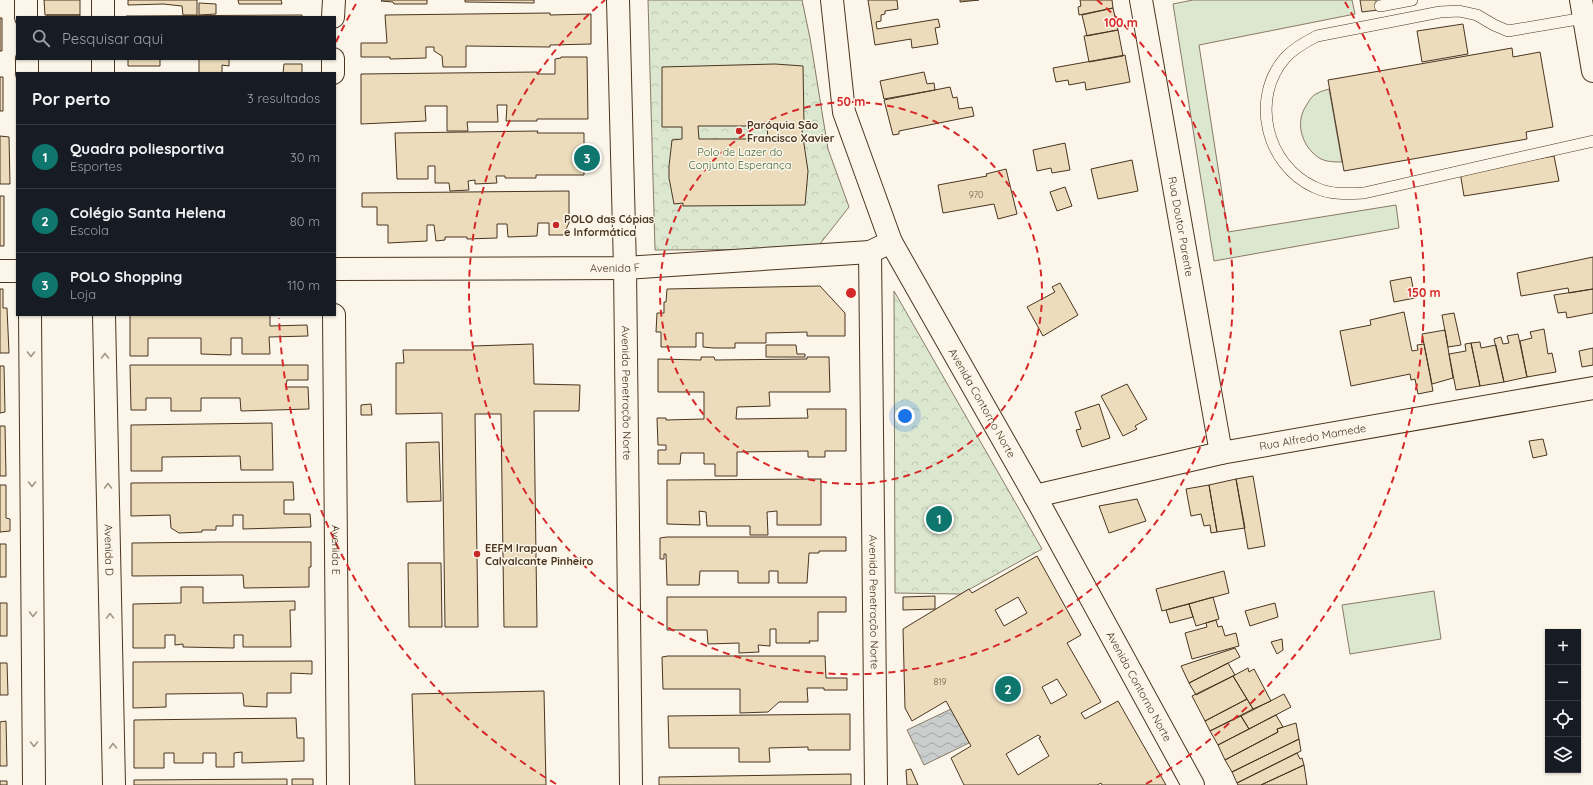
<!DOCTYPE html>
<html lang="pt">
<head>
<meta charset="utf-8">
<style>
  :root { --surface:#171b24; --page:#242831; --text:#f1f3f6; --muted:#9ea1a6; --line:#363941; --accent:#0f766e }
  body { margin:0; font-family:Quicksand,sans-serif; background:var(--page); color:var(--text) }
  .controls { position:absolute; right:12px; bottom:12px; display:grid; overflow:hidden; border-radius:0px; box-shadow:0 1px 3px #0004 }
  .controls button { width:36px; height:36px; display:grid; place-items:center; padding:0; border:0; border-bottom:1px solid var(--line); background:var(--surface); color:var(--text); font:20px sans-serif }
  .you { position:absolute; left:905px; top:416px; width:14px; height:14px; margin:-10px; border:3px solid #fff; border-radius:50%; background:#1a73e8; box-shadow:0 0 0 6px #1a73e833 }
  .badge { display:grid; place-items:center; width:26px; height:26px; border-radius:50%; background:var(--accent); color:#fff; font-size:13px; font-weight:700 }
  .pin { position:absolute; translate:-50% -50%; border:2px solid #fff; box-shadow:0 1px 4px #0006 }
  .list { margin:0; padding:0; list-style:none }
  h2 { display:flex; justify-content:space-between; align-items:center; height:52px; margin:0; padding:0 16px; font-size:17px }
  h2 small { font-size:13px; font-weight:400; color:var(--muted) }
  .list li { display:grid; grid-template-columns:26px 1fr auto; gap:12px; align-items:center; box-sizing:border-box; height:64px; padding:0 16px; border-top:1px solid var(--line) }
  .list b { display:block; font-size:15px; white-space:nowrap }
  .list p { margin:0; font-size:13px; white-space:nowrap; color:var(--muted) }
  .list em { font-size:13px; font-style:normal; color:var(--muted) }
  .icon { flex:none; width:22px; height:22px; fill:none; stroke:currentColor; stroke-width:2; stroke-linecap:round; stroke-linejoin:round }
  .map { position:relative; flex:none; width:1593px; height:785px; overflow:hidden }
  .search { position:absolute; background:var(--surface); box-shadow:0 1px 3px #0004; left:16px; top:16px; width:320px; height:44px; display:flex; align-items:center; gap:10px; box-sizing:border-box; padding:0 14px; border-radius:0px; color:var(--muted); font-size:15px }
  .panel { position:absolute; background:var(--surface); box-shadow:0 1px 3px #0004; left:16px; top:72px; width:320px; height:244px; border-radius:0px }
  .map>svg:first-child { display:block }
  .green { fill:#dce7d0; stroke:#887966 }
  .park { fill:url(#park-crowns); stroke:#887966 }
  .water { fill:url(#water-waves); stroke:#887966 }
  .building { fill:#ecdcbc; stroke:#4a3520; fill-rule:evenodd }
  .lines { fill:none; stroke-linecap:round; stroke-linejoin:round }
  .lane-casing { stroke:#4a3520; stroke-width:12 }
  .street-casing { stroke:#4a3520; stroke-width:24 }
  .secondary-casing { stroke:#4a3520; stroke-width:24 }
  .lane { stroke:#fbf6e9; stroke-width:11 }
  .street { stroke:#fbf6e9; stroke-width:22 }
  .secondary { stroke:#fbf6e9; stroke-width:22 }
  .oneway { stroke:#a29684 }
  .ring { fill:none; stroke:#d62828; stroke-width:2; stroke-dasharray:7 5 }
  .poi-dot { fill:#c62828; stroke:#fbf6e9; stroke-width:1.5 }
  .labels { text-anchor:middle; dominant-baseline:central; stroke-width:3; stroke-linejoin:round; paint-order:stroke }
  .number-label { font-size:9px; fill:#725f47 }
  .poi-label { font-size:11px; font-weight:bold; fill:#4a3520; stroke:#fbf6e9; text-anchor:start }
  .park-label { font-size:11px; fill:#436837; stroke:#fbf6e9 }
  .street-label { font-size:11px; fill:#4a3520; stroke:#fbf6e9 }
  .centre { fill:#d62828; stroke:#fbf6e9; stroke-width:2 }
  .ring-label { font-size:12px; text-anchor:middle; font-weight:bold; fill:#d62828; stroke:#fbf6e9; stroke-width:3; stroke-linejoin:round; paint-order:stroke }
</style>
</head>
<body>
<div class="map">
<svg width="1593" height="785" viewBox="0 0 1593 785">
  <defs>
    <pattern id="park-crowns" width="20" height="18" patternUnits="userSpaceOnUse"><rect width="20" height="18" fill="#dce7d0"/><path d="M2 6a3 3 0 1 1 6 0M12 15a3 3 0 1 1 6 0" fill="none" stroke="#bec7b2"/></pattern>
    <pattern id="water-waves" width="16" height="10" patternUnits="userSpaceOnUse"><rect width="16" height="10" fill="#c9cecd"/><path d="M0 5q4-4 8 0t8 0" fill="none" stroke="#a5a8a6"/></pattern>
  </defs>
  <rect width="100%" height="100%" fill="#fbf6e9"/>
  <path class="green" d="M1193,0h159l3,14 -156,31 29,187 168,-27 3,23 -185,33 -41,-257z
    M1329,89l13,73c-7,0 -14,0 -21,-3 -18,-10 -27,-35 -15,-53 3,-5 6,-11 12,-13 3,-2 8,-3 11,-4z
    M1434,591l7,48 -91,15 -8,-49z"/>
  <path class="park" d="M648,0h154l8,38 18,111 21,58 -33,42 -161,1z
    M894,291l148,258 -81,45 -66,-1z"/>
  <path class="water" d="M951,709l18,34 -45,22 -17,-35z"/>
  <path class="building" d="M44,0h36v15h-35z
    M128,0h69v15h-14l-1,-9 -19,-2 -35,1z
    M238,0h43l1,4h-43z
    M382,0h45v4h-33l-1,-2 -12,-1z
    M465,0h69v3l-69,-1z
    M868,0h29l1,9 -13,2v3l-4,1v6l-5,1 1,7 61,-10 2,8 -5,1 3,16 -26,4 -1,-9 -36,6z
    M960,0h19l-19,2z
    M1080,0h32l1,8 -34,7 -1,-8 3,-1z
    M1360,0h16l2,10 -16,2z
    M199,3l17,1v10l-17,1z
    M1113,8l5,22 -31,6 -5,-21z
    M550,13v2l41,-1v30l-41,1v2l-84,-1v21h-23l-1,-11 -8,-5v-4h-8v11l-36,1v-2h-29v-14h26l-2,-28z
    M47,15h33v2h-33z
    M302,15v2h-175l-1,-1z
    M0,18h2v33h-2z
    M1463,24l5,30 -46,8 -5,-31z
    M1118,30l5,26 -34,6 -5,-26z
    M1512,48l1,9 27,-5 13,75 -27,5 1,7 -183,32 -16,-91z
    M1125,55l5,27 -44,8 -1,-8 -16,3 -1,-5 -12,2 -3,-14z
    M561,57h26l1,62h-51v2h-31l1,-16h-10l1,17h-31l1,9h-21v-25h-22l1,15 -65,3v-50l176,-2v2h18v-15l6,-1z
    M128,59h32v7h-32z
    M199,59h30v7l-7,-1v8h-23z
    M284,64h18v9h-19z
    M775,64l28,2 1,58h-3l7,47 -3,34 -122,1v-3l-9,1 -5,-26v-12l3,-26 10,-1v-12h-20v-60zM698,126h69l1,13h-69z
    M924,72l3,12 7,-1 1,7 -51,9 -4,-18z
    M0,77h3v34h-3z
    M950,87l3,11 4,-1 2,12 13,-2 2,9 -75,15v3l-6,1 -9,-35z
    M538,131l-1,2h47v42h-48v3h-31v-2h-9l1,7 -22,1v-4l-7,1 1,9 -19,1 -1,-8h-14v-17h-7v13h-31l-2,-46z
    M0,136l9,1 1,47h-10z
    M1065,143l5,27 -18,3 -1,-5 -14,3 -4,-21z
    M1554,156l5,25 -95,15 -4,-24z
    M1132,160l6,31 -40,8 -7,-30z
    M1006,169l11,45 -19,5 -4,-15 -51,9 -5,-28 49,-9 -1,-2z
    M1065,187l7,19 -15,5 -7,-19z
    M569,191v32l-6,12h-14v-12h-11l-1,13 -29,1 -1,-13h-10v14l-30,1v-2h-22v3l-9,1 -2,-16h-7v16l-39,2v-18h-11v-18h-15v-14z
    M0,196h4v50h-4z
    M1593,257v32l-24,4 -1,-5 -47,8 -4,-23z
    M1411,277l4,21 -21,4 -4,-21z
    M1060,283l18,32 -35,21 -16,-29 28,-15 -3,-5z
    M820,286l25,27v23h-38v-4l-41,1v10h-31v5h-21l-11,-1v-14h-7v14h-35v-15h-5l1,-19h7v-11h2l1,-13z
    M0,289h3v19h4l2,45h-9z
    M1593,289v24l-26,5 -1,-6 -8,1 -4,-18z
    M1404,312l8,39 6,-1 -1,-5 7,-1 9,47 -15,3 -3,-15 -4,1 -1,-6 -59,12 -11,-55 31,-6 -1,-5z
    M1454,313l7,32 -13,2 -6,-32z
    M130,315h140v11l37,-1 1,11 -39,1 1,17h-28v-16h-11v17l-30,-1v-16h-53v18h-18z
    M1544,329l4,25 4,-1 4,19 -29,5 -7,-36 12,-3 -2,-6z
    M1445,330l8,48 -21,6 -10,-50z
    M1518,334l9,43 -23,5 -10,-43 7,-2 2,7 6,-1 -2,-7z
    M1480,342l1,6 15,-3 8,37 -24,4 -9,-43z
    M1471,343l9,43 -24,4 -7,-36 17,-3 -1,-7z
    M533,344l1,40 46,1 -1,26h-45l3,216h-33l-3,-213h-26l3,213h-33l-3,-214 -46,1v-51h8l-1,-13h70v-4z
    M766,345h30l1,9h8v3h-39z
    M1593,348v17l-11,2 -3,-16z
    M701,357h13l1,3 92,-1v-2h22l1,35h-61l1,14 -33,1 -1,12 72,-1 -1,-9h39v42h-21v6h-17v-6l-71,1v24h-22v-12h-11v-11h-23l-1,11h-22v-14h8v-5h-8l-1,-27h9v2l38,-1v-27h-46v-33l43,1z
    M130,365h178v15h-21l-1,7h22l1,22 -68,2 -1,-13h-39v13h-30v-13h-25v12h-15z
    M0,366h4l1,46 -5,1z
    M1127,384l20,35 -12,7 2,3 -14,7 -22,-40z
    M371,404l1,11h-11v-10z
    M1099,404l11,34 -28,9 -6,-17 5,-1 -6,-17z
    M272,423l1,47h-32l-1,-14 -78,1v14h-31v-46z
    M0,426h5l1,50h-6z
    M1543,439l4,16 -14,3 -4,-17z
    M439,442l2,59 -34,1 -1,-59z
    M1253,476l12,70 -17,3 -12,-70z
    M821,479v46h-44v-14l-10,1 1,23h-18v-9h-43l-1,-14 -7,-1 1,14 -33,-1v-44z
    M1236,479l9,49 -28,4 -8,-47z
    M293,482l1,18h-10v14h26l1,13 -68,2v-14h-10v11h-17v4h-14v2l-23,1 -8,-5 -1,-13 -39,1v-33z
    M0,485h6v33l4,1v12l-10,1z
    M1209,485l8,47 -6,1 -1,-8 -6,1 -3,-12 -10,2 -5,-27z
    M1137,499l9,22 -37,12 -10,-27z
    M667,537h179v14h-27v2h-10l-2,30h-29v-12h-9v12h-31v-12h-38l-1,14h-32l-1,-31h-2v5h-4v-21z
    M221,542h90v25h-2v20l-65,1 -1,-13 -111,1v-33z
    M0,544h6v33h-6z
    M1037,556l44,79 -14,8 34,59 -20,11 4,6 33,-18 48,84h-64l-1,-2 -4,2h-133l-13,-27 20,-12 -25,-45 -34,20 -7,-13 -2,-79 66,-40 3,4zM1018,597l9,16 -23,13 -9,-16zM1057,679l10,16 -16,9 -9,-17zM1038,735l3,2 -2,1 10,18 -31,19 -12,-21z
    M408,563h33l1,64h-33z
    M1224,571l5,22 -67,18 -6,-22z
    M181,587h22v16l92,-2v9h-5l1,37h-48v-12h-9v13l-51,-1v-3l-8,1v-10h-10v13h-32v-44l48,-1z
    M935,596v13l-32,1v-13z
    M667,597h179v15h-28v29h-9l1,2h-34v-14h-6v17l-12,-1 1,7 -20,1v-10l-31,1 -1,-14h-40z
    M1213,597l6,22 -23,7 -7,-22z
    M0,603h7v33h-7z
    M1275,603l3,14 -28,9 -5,-15z
    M1189,604l4,13 -23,6 -4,-13z
    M1216,620l2,7 4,-1 3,10 11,-3 3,13 -47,13 -7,-26 22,-6 -1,-4z
    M1282,639l1,11 -6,4 -6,-12z
    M1235,648l5,9 -51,26 -8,-17z
    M668,656h157l1,22h21v12h-23v-2h-17l1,14h-29l-11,10 -28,1v-24h-77l-1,-32z
    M312,661v13l-21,-1v20h-24v14l-23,-1 -1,-12 -1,-1 -76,1v13l-33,1v-46z
    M0,663h7l1,32h-8z
    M1228,663l7,12 -39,20 -7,-12z
    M1248,668l1,4 5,-3 17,32 -18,8 -20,-33z
    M1233,676l14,23 -42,22 -13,-25z
    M544,691l2,94h-131l-3,-91z
    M1284,694l7,13 -42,22 -8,-13z
    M1247,699l6,10 -43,22 -5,-10z
    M850,714v36h-42v-3l-39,1 1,14h-31v-14h-70l-1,-32z
    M1276,715l7,12 -6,2 1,3 -53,28 -7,-15z
    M1241,716l8,13 -31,16 -8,-14z
    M296,718l1,20h7v23l-62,2v-11l-8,1v14h-18v-14h-13v10h-29v-10h-10v15h-30v-48z
    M6,721l1,45h-7v-44z
    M1296,723l3,16 -67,33 -7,-12 53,-28 -1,-3z
    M1299,739l2,12 -64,32 -5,-11z
    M1297,753l3,6 2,-1 2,7 -43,20h-23l-1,-2z
    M1304,765l3,20h-46z
    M911,769l7,16h-11l-1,-15z
    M851,774v11h-192v-8z
    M286,779h1v6h-153v-5z
    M292,779h21v6h-21z
    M0,781h7v4h-7z"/>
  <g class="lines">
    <defs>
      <path id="lane" d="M1380,6l32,-6
        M1584,18l-76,13 -14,-6 -17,-10 -18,-4 -19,1 -123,24c-12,6 -23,12 -32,22 -35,40 -19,107 29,129 16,8 33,7 50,6l229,-52"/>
      <g id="street">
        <path d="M26,0v17"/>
        <path d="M103,0v17"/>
        <path id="s1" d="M618,0l7,268 6,517"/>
        <path id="s2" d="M1141,0l80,453"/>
        <path d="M1581,0l12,71"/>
        <path d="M333,17l1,-17"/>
        <path d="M27,59v14"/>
        <path d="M103,59v14"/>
        <path d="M333,73v-14"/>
        <path id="s3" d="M891,242l144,254 158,289"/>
        <path id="s4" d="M870,252l6,533"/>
        <path d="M30,315l4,470"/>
        <path id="s5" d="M104,315l10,470"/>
        <path id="s6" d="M334,315l4,470"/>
        <path id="s7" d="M1035,496l186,-43 372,-65"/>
      </g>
      <g id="secondary">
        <path id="s8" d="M335,269l290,-1 245,-16 21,-10 -47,-130 -12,-112"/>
        <path d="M0,271h17"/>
      </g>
    </defs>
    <use href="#lane" class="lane-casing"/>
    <use href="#street" class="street-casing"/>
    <use href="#secondary" class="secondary-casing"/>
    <use href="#lane" class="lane"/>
    <use href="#street" class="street"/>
    <use href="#secondary" class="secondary"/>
  </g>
  <defs><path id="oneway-chevron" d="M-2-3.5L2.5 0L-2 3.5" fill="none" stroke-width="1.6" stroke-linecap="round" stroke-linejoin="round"/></defs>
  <g class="oneway">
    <use href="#oneway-chevron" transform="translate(31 354) rotate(90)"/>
    <use href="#oneway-chevron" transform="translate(105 356) rotate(-91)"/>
    <use href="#oneway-chevron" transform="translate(32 484) rotate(90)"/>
    <use href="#oneway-chevron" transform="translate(108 486) rotate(-91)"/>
    <use href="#oneway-chevron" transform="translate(33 614) rotate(90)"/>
    <use href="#oneway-chevron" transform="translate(110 616) rotate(-91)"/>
    <use href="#oneway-chevron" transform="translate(34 744) rotate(90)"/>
    <use href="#oneway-chevron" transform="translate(113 746) rotate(-91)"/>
  </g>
  <g class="ring">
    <circle cx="851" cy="293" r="191"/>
    <path d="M1097 0A382 382 0 1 1 605 0"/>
    <path d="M556 784A573 573 0 0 1 279 318M336 42A573 573 0 0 1 357 2M1345 2A573 573 0 0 1 1146 784"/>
  </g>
  <g class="poi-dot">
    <circle cx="739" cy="131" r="4"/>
    <circle cx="556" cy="225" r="4"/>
    <circle cx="477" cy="554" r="4"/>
  </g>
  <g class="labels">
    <g class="number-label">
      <text x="976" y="194">970</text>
      <text x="940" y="681">819</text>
    </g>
    <g class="poi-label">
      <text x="747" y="125">Paróquia São<tspan x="747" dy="13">Francisco Xavier</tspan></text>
      <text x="564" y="219">POLO das Cópias<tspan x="564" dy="13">e Informática</tspan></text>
      <text x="485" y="548">EEFM Irapuan<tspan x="485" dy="13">Calvalcante Pinheiro</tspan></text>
    </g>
    <g class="park-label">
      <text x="740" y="152">Polo de Lazer do<tspan x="740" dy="13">Conjunto Esperança</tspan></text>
    </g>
    <g class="street-label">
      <text stroke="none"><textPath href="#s2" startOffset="230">Rua Doutor Parente</textPath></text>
      <text stroke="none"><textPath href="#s8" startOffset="280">Avenida F</textPath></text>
      <text stroke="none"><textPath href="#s1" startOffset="393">Avenida Penetração Norte</textPath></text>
      <text stroke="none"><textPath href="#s3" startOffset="185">Avenida Contorno Norte</textPath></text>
      <text stroke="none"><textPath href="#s7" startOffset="284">Rua Alfredo Mamede</textPath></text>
      <text stroke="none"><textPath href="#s5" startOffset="235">Avenida D</textPath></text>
      <text stroke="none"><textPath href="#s6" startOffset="235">Avenida E</textPath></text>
      <text stroke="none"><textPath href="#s4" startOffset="350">Avenida Penetração Norte</textPath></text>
      <text stroke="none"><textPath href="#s3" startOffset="509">Avenida Contorno Norte</textPath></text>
    </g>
  </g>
  <circle cx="851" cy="293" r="6" class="centre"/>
  <g class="ring-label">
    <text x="1121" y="27">100 m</text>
    <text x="851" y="106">50 m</text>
    <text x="1424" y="297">150 m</text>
  </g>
</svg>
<div class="controls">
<button>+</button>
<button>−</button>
<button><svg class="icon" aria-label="locate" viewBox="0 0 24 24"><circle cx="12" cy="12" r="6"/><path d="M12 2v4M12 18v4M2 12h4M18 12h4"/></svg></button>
<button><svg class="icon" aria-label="layers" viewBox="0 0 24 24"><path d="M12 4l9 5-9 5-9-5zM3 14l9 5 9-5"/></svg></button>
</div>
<div class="you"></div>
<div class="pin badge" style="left:939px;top:519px">1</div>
<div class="pin badge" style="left:1008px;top:689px">2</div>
<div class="pin badge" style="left:587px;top:158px">3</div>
<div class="search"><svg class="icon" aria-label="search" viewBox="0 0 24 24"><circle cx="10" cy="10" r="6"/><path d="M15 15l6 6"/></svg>Pesquisar aqui</div>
<section class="panel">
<h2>Por perto<small>3 resultados</small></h2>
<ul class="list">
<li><span class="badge">1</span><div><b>Quadra poliesportiva</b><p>Esportes</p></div><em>30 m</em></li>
<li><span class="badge">2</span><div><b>Colégio Santa Helena</b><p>Escola</p></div><em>80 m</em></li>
<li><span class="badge">3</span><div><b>POLO Shopping</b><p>Loja</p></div><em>110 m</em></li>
</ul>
</section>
</div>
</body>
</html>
